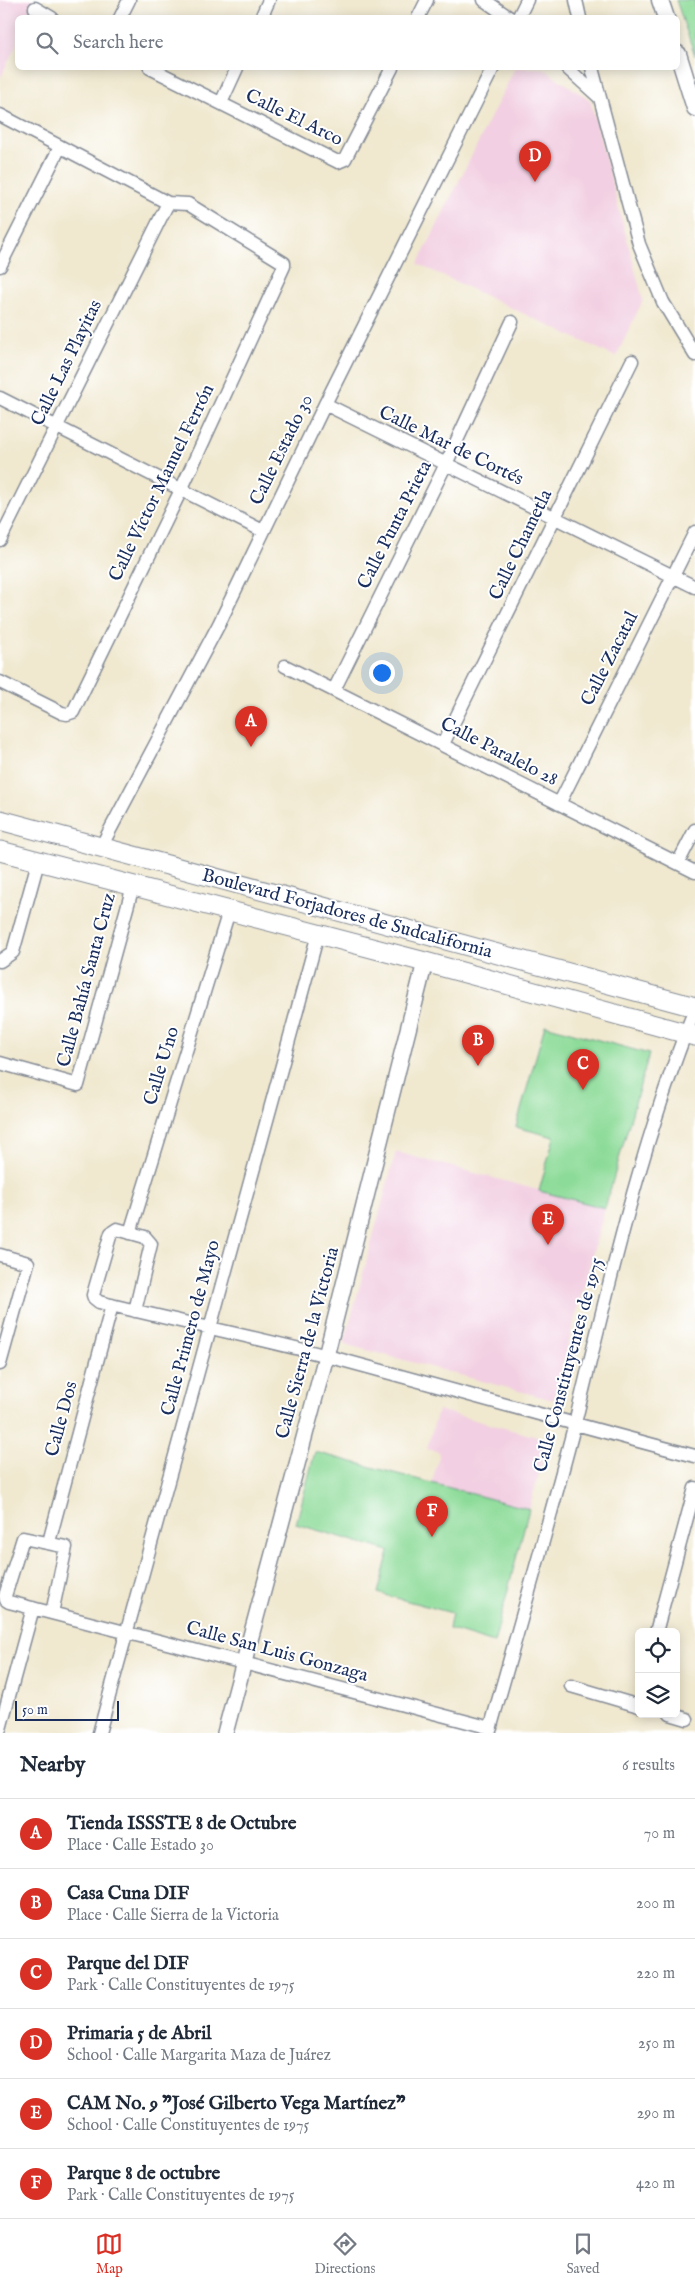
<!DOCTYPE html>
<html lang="en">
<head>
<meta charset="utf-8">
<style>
  :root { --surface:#fff; --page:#f2f2f3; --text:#1f2937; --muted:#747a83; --line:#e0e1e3; --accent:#d93025 }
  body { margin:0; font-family:"IM FELL English",serif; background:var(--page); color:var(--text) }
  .controls { position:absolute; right:15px; bottom:15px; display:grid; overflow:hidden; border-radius:8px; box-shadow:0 2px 12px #0003 }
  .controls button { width:45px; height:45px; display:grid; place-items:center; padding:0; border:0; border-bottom:1px solid var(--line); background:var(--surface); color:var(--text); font:25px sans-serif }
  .scale { position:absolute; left:15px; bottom:12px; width:104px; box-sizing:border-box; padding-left:5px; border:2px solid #1b2f5e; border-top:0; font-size:14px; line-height:18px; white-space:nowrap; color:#1b2f5e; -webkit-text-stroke:4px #fff; paint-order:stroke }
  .you { position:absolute; left:381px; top:672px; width:18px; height:18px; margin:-12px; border:4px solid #fff; border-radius:50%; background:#1a73e8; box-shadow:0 0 0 8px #1a73e833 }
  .badge { display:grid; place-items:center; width:32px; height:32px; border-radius:50%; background:var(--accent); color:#fff; font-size:16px; font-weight:700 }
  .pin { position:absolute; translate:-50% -41px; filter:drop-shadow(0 1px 2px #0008) }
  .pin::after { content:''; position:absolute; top:26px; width:18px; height:15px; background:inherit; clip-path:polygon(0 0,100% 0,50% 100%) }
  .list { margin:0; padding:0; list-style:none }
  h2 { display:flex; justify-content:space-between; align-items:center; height:65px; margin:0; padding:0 20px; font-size:21px }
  h2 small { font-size:16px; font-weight:400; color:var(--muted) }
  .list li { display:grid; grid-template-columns:32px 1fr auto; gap:15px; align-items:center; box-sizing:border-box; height:70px; padding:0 20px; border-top:1px solid var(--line) }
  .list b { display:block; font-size:19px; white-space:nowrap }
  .list p { margin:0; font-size:16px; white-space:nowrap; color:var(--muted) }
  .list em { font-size:16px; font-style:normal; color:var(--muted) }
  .icon { flex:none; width:28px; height:28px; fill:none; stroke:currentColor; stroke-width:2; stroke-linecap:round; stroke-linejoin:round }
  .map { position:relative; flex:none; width:695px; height:1733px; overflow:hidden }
  .search { position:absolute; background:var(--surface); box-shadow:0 2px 12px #0003; left:15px; right:15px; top:15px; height:55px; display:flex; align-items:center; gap:12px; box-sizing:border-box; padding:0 18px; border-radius:8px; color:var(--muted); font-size:19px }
  .sheet { height:485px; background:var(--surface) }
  nav { display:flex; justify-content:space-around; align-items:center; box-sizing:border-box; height:70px; border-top:1px solid var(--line); background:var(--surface); font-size:14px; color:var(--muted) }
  nav a { display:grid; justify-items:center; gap:2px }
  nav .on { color:var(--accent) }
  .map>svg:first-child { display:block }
  .built { fill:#f2cfe2 }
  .green { fill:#8ddb99; stroke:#54857c }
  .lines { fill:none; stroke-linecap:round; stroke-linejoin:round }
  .minor-casing { stroke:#868c96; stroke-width:15 }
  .tertiary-casing { stroke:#868c96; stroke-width:18 }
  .secondary-casing { stroke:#868c96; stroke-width:19 }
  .primary-casing { stroke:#868c96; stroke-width:21 }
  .minor { stroke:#fff; stroke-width:12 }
  .tertiary { stroke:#fff; stroke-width:15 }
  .secondary { stroke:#fff; stroke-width:16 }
  .primary { stroke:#fff; stroke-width:19 }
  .labels { text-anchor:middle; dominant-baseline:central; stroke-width:4; stroke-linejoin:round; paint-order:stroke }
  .street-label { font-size:19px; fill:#1b2f5e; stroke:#fff }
</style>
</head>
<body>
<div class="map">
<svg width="695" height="1733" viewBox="0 0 695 1733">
  <rect width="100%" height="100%" fill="#fff"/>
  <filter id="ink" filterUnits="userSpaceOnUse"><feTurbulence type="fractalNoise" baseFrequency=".02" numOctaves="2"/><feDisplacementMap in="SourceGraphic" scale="10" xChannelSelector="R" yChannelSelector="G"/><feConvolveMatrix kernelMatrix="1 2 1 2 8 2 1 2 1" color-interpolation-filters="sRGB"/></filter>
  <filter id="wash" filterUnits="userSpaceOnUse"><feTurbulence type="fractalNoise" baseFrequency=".0096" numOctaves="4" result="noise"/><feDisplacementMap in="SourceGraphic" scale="20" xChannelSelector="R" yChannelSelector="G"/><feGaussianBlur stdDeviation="1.12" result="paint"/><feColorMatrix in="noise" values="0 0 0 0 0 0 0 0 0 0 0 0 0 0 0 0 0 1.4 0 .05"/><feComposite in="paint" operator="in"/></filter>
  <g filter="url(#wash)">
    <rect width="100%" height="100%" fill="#f0e8cf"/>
    <path class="built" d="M0,0h38l-8,17 -12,1 -1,25 -17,36z
      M515,68h27l48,32 53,200 -27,57 -198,-93z
      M396,1152l209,56 -52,192 -209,-56z
      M438,1410l110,30 -19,69 -97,-26 8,-31 -13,-3z"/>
    <path class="green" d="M676,0h19v56z
      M545,1025l104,29 -44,154 -66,-17 15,-54 -38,-10z
      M315,1452l214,57 -35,134 -45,-14 3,-16 -74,-20 11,-42 -93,-27z"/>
  </g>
  <g filter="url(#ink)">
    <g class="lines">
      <defs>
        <path id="minor" d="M484,0l26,18
          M576,0l4,18
          M35,8l17,10
          M120,18l9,-18
          M261,18l8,-18
          M418,18l9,-18
          M518,18l9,-18
          M150,68l188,94 7,-3 47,-91
          M567,68l32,29
          M592,68l47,176 24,58 32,53
          M221,103l16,-35
          M0,115l168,88 20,1 96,59v3l-103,224 -108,222 -6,2 -5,-1 -62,-31
          M0,266l60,-119
          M0,398l263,133
          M325,404l370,183
          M0,540l168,-337
          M285,666l410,206
          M334,690l112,-226 66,-142
          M443,744l189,-383
          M559,804l136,-272
          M101,847l118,-223 106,-220 168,-336
          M678,863l17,-33
          M0,961l13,-9 25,-90
          M0,1063l78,22 55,-199
          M130,1233l99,-322
          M0,1255l28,8 -28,101
          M135,1311l16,-67 -6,-7 -28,-8 -6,4 -18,62 1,3 5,4c76,19 152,34 228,54 123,33 245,68 368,100
          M49,1542l63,-237
          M52,1613l14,-66 -43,-9 -18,58 1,4 3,2c161,42 321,83 482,126
          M656,1632l39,-144
          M571,1686l68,20
          M670,1714l17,5
          M0,1729l33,-121
          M99,1733l219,-799
          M489,1733c29,-103 59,-206 86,-310 34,-139 66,-281 120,-414"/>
        <path id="tertiary" d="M225,1733l101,-377 99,-394"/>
        <path id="secondary" d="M660,0l6,18
          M678,54l17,54"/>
        <path id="primary" d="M0,820l695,187
          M0,851l425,111 270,74"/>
      </defs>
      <use href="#minor" class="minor-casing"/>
      <use href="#tertiary" class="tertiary-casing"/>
      <use href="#secondary" class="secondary-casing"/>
      <use href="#primary" class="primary-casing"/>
      <use href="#minor" class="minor"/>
      <use href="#tertiary" class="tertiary"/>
      <use href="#secondary" class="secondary"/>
      <use href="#primary" class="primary"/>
    </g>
  </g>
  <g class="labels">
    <g class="street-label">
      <text transform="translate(294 118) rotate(26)">Calle El Arco</text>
      <text transform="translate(67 363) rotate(-64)">Calle Las Playitas</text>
      <text transform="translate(451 446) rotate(26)">Calle Mar de Cortés</text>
      <text transform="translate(282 450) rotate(-64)">Calle Estado 30</text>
      <text transform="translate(162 483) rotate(-64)">Calle Víctor Manuel Ferrón</text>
      <text transform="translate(395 525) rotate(-63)">Calle Punta Prieta</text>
      <text transform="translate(521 545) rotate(-64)">Calle Chametla</text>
      <text transform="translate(610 659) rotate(-63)">Calle Zacatal</text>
      <text transform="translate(499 752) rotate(27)">Calle Paralelo 28</text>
      <text transform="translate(347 914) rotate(15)">Boulevard Forjadores de Sudcalifornia</text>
      <text transform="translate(87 980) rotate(-75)">Calle Bahía Santa Cruz</text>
      <text transform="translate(162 1066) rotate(-73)">Calle Uno</text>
      <text transform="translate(191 1328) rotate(-75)">Calle Primero de Mayo</text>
      <text transform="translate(308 1343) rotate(-75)">Calle Sierra de la Victoria</text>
      <text transform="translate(569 1365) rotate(-75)">Calle Constituyentes de 1975</text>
      <text transform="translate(62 1419) rotate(-75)">Calle Dos</text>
      <text transform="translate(277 1652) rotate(15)">Calle San Luis Gonzaga</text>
    </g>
  </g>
</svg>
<div class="controls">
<button><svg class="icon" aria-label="locate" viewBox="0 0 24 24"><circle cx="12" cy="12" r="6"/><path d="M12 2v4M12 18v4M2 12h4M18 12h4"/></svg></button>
<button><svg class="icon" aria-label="layers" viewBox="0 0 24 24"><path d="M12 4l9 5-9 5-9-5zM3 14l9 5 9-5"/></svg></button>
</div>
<div class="scale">50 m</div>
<div class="you"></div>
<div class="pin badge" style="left:251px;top:747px">A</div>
<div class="pin badge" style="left:478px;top:1066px">B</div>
<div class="pin badge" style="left:583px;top:1090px">C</div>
<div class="pin badge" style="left:535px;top:182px">D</div>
<div class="pin badge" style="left:548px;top:1245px">E</div>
<div class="pin badge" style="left:432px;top:1537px">F</div>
<div class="search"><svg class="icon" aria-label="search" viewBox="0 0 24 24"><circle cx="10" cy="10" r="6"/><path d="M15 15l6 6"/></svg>Search here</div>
</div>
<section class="sheet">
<h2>Nearby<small>6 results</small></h2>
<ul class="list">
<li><span class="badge">A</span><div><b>Tienda ISSSTE 8 de Octubre</b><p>Place · Calle Estado 30</p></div><em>70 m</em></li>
<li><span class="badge">B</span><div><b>Casa Cuna DIF</b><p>Place · Calle Sierra de la Victoria</p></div><em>200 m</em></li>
<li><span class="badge">C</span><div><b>Parque del DIF</b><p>Park · Calle Constituyentes de 1975</p></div><em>220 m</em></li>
<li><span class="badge">D</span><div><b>Primaria 5 de Abril</b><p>School · Calle Margarita Maza de Juárez</p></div><em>250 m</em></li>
<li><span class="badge">E</span><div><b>CAM No. 9 &quot;José Gilberto Vega Martínez&quot;</b><p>School · Calle Constituyentes de 1975</p></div><em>290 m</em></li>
<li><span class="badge">F</span><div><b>Parque 8 de octubre</b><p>Park · Calle Constituyentes de 1975</p></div><em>420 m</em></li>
</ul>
</section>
<nav>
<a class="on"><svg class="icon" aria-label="map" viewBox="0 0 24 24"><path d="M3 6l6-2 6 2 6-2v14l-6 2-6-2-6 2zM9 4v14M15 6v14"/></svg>Map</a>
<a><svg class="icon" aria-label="directions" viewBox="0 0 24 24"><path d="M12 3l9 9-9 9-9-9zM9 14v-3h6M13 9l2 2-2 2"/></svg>Directions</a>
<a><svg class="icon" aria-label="saved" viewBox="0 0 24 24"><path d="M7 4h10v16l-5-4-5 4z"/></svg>Saved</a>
</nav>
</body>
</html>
